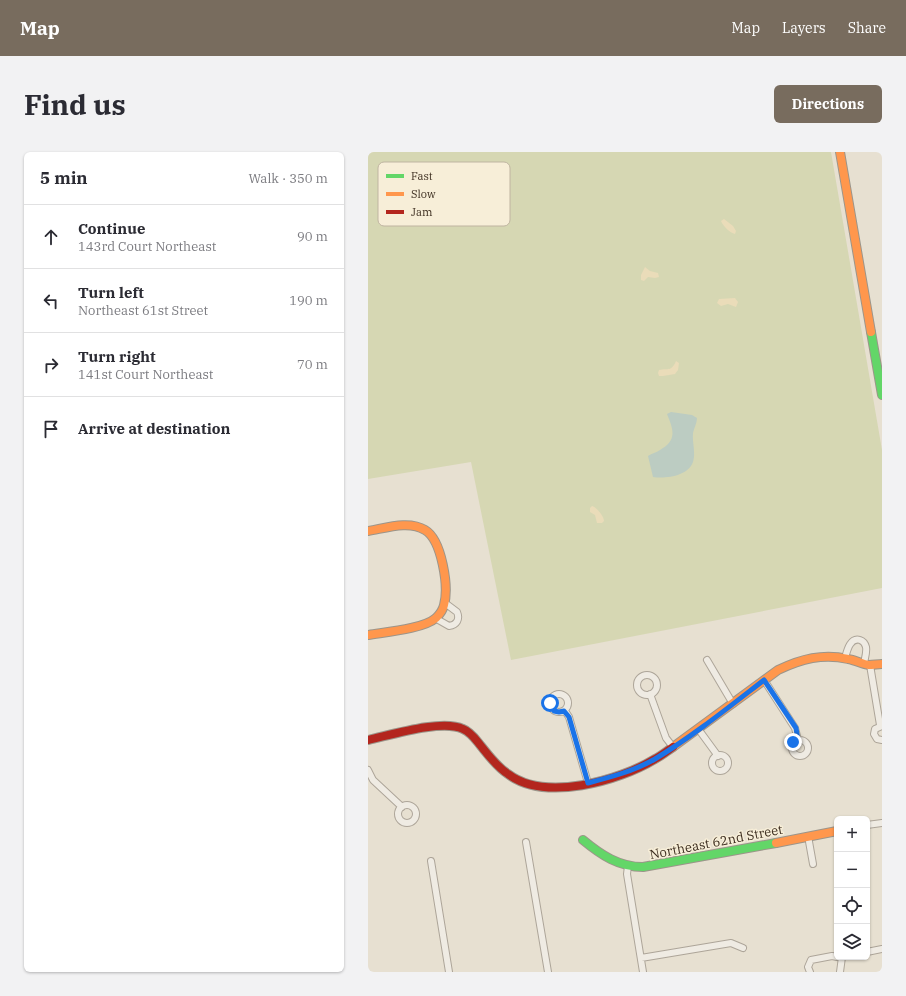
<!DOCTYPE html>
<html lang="en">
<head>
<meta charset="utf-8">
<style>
  :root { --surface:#fff; --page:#f2f2f3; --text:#2b2b33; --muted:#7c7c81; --line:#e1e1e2; --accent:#786c5e }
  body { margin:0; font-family:"IBM Plex Serif",serif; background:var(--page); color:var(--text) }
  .controls { position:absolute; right:12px; bottom:12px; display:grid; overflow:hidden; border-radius:6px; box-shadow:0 1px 3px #0004 }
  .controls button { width:36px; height:36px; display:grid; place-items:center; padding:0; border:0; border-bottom:1px solid var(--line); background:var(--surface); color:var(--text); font:20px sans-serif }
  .stop { position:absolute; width:12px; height:12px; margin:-9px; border:3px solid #1a73e8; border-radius:50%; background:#fff }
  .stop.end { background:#1a73e8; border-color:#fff; box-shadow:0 1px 4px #0008 }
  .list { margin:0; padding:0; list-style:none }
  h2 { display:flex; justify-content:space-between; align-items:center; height:52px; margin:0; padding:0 16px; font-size:17px }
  h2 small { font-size:13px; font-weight:400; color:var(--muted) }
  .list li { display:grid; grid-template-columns:26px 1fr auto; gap:12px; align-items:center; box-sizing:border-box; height:64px; padding:0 16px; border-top:1px solid var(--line) }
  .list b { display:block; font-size:15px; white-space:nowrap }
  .list p { margin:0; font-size:13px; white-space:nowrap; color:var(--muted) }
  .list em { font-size:13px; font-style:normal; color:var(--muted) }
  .icon { flex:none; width:22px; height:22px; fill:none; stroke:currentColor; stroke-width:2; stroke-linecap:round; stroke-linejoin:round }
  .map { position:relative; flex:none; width:514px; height:820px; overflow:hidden; border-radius:6px }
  header { display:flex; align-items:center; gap:24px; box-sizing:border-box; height:56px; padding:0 20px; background:var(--accent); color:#fff }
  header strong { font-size:19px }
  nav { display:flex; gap:22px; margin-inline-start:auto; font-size:14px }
  .intro { display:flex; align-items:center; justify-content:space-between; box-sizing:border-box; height:96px; padding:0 24px }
  h1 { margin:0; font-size:28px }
  .button { padding:10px 18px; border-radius:6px; background:var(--accent); color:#fff; font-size:14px; font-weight:700 }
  main { display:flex; gap:24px; padding:0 24px }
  aside { flex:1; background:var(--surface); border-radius:6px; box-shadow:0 1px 3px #0004 }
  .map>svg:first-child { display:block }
  .green { fill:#d6d7b3 }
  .sand { fill:#eadcb9 }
  .water { fill:#bcccc2 }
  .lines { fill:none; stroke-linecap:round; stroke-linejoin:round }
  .street-casing { stroke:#ada599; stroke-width:8 }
  .fast-casing { stroke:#9c958a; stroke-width:10 }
  .slow-casing { stroke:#9c958a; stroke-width:10 }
  .jam-casing { stroke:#9c958a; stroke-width:10 }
  .street { stroke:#efebe3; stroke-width:6 }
  .fast { stroke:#63d668; stroke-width:8 }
  .slow { stroke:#ff974d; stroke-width:8 }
  .jam { stroke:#b3261e; stroke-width:8 }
  .route { stroke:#1a73e8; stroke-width:5 }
  .labels { text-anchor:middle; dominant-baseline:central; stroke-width:3; stroke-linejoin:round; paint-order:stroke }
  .street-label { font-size:13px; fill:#3d2e20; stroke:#f7eed8 }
  .key { fill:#f7eed8; stroke:#bfb4a1; stroke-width:1 }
  .key-label { font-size:11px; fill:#3d2e20 }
</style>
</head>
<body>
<header>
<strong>Map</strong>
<nav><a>Map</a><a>Layers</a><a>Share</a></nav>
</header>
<div class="intro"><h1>Find us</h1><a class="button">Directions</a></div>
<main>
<aside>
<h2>5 min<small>Walk · 350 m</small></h2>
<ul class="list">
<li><svg class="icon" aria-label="ahead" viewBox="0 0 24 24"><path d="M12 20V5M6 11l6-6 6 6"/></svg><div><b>Continue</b><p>143rd Court Northeast</p></div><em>90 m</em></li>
<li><svg class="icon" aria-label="left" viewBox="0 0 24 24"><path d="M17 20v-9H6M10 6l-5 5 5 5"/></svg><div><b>Turn left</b><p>Northeast 61st Street</p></div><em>190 m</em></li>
<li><svg class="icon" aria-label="right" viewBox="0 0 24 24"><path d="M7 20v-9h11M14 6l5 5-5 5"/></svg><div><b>Turn right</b><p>141st Court Northeast</p></div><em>70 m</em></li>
<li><svg class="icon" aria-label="arrive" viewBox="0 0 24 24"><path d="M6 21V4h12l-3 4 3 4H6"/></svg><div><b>Arrive at destination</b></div></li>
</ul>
</aside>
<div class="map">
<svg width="514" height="820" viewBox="0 0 514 820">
  <rect width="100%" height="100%" fill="#e7e0d1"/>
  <path class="green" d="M0,0h463l51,298v138l-371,72 -40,-198 -103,17z"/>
  <path class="sand" d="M356,67l9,7 3,5 -1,3c-5,-1 -12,-8 -14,-13z
    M277,115l5,4 8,2 1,4 -4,1 -7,-1 -4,4 -3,-1v-5z
    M367,146l3,4 -2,5 -8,-3 -7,2 -4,-3 2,-4z
    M308,209l3,2 -1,7 -3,4 -12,2h-4l-1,-3 1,-3c10,-2 12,2 17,-9z
    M224,354c4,1 12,10 12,15l-2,2h-5l-2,-8 -5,-3v-4z"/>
  <path class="water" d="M303,260l21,3 5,3c0,5 -3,10 -4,15 -1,9 3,20 0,29 -5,14 -27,17 -40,15l-5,-21c4,-3 8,-3 12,-6 18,-10 13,-21 7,-36z"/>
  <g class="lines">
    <defs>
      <path id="street" d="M67,466l14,8c8,-1 11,-7 8,-14l-12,-9
        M477,506c2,-7 5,-21 15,-18 3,1 5,3 6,7 1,5 -1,11 -2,16
        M339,508l26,44
        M502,513l10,60
        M269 533a10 10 0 1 1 20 0a10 10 0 1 1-20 0Z
        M396,528l31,48 3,12
        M282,542l16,44 7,9
        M182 551a9 9 0 1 1 18 0a9 9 0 1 1-18 0Z
        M197,559l4,6 19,66
        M514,574l-7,3 -1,5 3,5 5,1
        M331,578l19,26
        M424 596a8 8 0 1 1 16 0a8 8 0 1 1-16 0Z
        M344 611a8 8 0 1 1 16 0a8 8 0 1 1-16 0Z
        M0,618l5,10 29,27
        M30 662a9 9 0 1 1 18 0a9 9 0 1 1-18 0Z
        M499,673l15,-2
        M440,684l5,28
        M158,690l22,130
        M63,709l18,111
        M260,714l-1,8 16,98
        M499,800l15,-3
        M273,806l90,-15 12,5
        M442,820l-2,-5 3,-7 21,-4 5,1
        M472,820l2,-15"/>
      <path id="fast" d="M503,180l11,63
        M215,688c18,15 36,27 60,27l133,-24"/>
      <path id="slow" d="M472,0l31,180
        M0,379c18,-3 41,-11 57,-1 17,10 24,57 19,75 -1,5 -4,9 -8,13 -13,11 -50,14 -68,17
        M305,595l105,-77c23,-11 45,-17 70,-11 7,1 14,5 21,6 4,0 9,-1 13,-1
        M408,691l61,-12"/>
      <path id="jam" d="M0,588c23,-5 74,-21 95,-11 8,3 13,11 18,17 8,10 16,21 27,28 37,28 111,7 147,-15 6,-3 12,-8 18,-12"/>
    </defs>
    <use href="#street" class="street-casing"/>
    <use href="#fast" class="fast-casing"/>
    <use href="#slow" class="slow-casing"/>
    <use href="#jam" class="jam-casing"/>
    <use href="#street" class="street"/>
    <use href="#fast" class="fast"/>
    <use href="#slow" class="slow"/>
    <use href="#jam" class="jam"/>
  </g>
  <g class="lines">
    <path class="route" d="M182,551l4,8 5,1 5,-1 5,6 19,66c23,-6 46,-12 67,-24 38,-23 74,-52 109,-79l32,48 2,12 -5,2"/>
  </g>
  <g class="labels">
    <g class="street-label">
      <text transform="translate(348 690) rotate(-11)">Northeast 62nd Street</text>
    </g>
  </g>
  <rect x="10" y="10" width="132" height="64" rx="6" class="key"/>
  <rect x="18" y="22" width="18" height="4" fill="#63d668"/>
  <rect x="18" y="40" width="18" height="4" fill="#ff974d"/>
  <rect x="18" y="58" width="18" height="4" fill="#b3261e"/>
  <g class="key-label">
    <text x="43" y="28">Fast</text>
    <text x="43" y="46">Slow</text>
    <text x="43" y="64">Jam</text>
  </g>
</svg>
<div class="controls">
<button>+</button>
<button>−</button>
<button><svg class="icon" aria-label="locate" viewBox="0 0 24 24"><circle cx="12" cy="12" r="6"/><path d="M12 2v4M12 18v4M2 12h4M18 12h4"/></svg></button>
<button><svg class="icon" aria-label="layers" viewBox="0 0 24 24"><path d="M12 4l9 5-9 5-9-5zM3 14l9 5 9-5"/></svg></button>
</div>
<div class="stop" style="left:182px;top:551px"></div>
<div class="stop end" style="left:425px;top:590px"></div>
</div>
</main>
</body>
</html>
